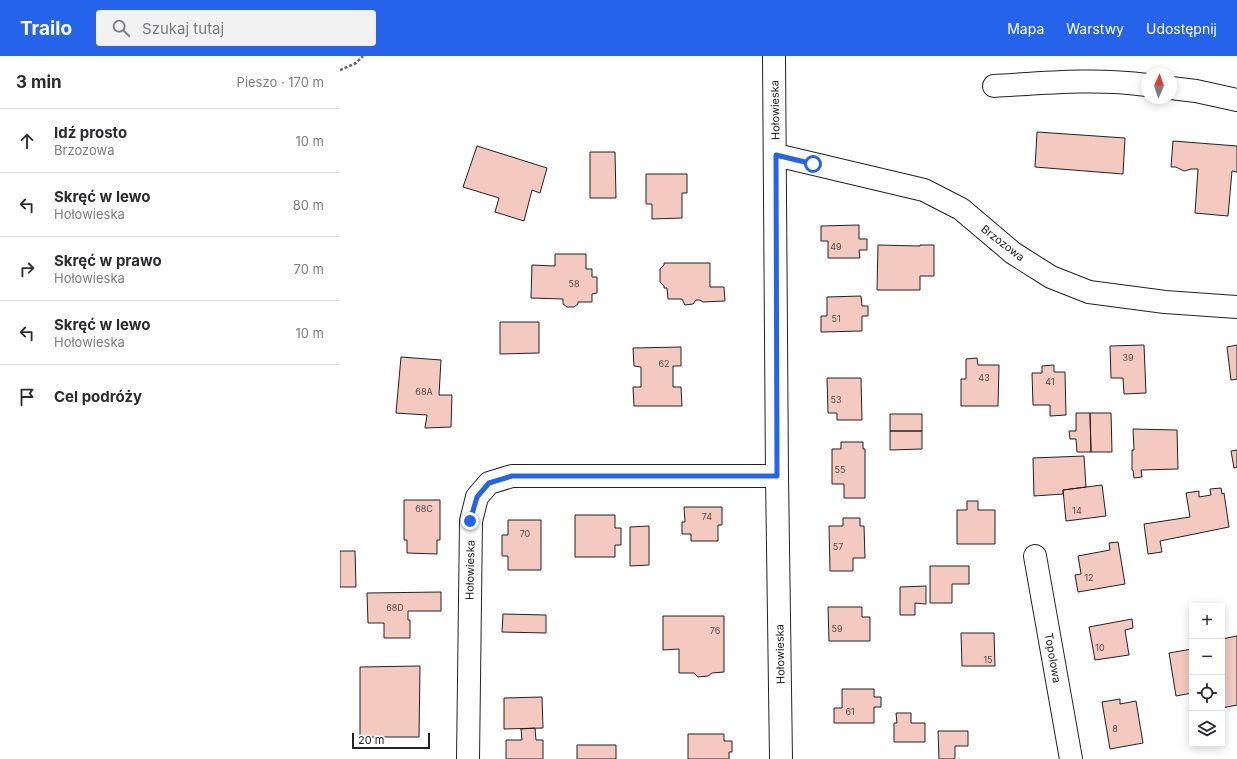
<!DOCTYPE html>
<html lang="pl">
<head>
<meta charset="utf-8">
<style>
  :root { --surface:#fff; --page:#f2f2f3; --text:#2b2b33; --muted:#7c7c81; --line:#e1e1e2; --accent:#2563eb }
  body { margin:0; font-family:Inter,sans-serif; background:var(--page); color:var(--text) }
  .controls { position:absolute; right:12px; bottom:12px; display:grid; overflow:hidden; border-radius:4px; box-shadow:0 2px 10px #0003 }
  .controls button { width:36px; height:36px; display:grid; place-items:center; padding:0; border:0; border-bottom:1px solid var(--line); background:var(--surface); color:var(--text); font:20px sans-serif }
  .compass { position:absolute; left:801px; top:12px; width:36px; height:36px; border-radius:50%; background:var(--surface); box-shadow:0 2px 10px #0003; rotate:3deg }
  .scale { position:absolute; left:12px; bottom:10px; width:78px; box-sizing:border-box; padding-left:4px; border:2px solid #222; border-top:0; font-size:11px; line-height:14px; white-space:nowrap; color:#222; -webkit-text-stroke:3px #fff; paint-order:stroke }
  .stop { position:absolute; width:12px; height:12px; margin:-9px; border:3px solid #2563eb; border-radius:50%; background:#fff }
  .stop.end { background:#2563eb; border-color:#fff; box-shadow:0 1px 4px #0008 }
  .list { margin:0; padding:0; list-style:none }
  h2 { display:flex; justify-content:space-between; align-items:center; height:52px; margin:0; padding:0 16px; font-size:17px }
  h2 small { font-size:13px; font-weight:400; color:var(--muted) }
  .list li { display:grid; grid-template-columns:26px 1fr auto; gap:12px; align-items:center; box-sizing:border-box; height:64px; padding:0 16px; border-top:1px solid var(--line) }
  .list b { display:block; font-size:15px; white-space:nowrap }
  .list p { margin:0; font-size:13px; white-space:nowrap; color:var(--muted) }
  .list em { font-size:13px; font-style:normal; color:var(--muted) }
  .icon { flex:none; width:22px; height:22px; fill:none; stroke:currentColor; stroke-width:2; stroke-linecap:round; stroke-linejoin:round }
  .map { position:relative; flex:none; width:897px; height:703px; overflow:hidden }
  header { display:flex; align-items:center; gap:24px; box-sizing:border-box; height:56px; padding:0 20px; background:var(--accent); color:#fff }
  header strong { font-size:19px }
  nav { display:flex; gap:22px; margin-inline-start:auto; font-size:14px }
  .search { width:280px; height:36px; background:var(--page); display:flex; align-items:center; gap:10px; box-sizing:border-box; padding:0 14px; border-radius:4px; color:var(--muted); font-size:15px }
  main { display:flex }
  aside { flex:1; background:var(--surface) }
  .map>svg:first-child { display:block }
  .building { fill:#f3c9c0; stroke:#222 }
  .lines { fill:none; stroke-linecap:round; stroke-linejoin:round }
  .minor-casing { stroke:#222; stroke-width:24 }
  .path { stroke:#646464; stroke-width:2.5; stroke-dasharray:3 2; stroke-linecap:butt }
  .minor { stroke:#fff; stroke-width:22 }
  .route { stroke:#2563eb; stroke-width:5 }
  .labels { text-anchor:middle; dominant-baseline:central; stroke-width:3; stroke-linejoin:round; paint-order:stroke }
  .number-label { font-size:9px; fill:#564c4a }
  .street-label { font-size:11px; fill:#222; stroke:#fff }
</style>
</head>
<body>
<header>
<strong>Trailo</strong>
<div class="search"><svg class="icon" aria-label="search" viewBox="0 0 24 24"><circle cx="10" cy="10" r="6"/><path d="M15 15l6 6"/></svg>Szukaj tutaj</div>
<nav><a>Mapa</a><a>Warstwy</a><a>Udostępnij</a></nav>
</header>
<main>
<aside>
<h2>3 min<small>Pieszo · 170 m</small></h2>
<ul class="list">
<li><svg class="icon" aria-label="ahead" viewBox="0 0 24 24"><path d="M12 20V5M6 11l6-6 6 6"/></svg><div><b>Idź prosto</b><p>Brzozowa</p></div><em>10 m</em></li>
<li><svg class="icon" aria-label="left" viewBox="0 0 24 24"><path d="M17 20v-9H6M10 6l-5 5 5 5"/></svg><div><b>Skręć w lewo</b><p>Hołowieska</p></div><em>80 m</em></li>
<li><svg class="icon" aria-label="right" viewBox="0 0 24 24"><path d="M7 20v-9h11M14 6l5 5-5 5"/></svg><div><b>Skręć w prawo</b><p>Hołowieska</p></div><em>70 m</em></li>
<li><svg class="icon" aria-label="left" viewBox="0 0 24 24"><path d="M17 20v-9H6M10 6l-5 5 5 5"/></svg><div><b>Skręć w lewo</b><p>Hołowieska</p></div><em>10 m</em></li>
<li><svg class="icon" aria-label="arrive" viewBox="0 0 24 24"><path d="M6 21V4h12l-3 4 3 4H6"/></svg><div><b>Cel podróży</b></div></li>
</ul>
</aside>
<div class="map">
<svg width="897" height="703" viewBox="0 0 897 703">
  <rect width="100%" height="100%" fill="#fff"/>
  <path class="building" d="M697,76l88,6 -2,36 -88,-7z
    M833,85l64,5v26l-5,-1 -4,45 -33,-3 3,-44h-7l-7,2 -8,-4h-5z
    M137,90l70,22 -7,25 -8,-3 -8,31 -29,-9 4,-14 -36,-11z
    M250,96h25l1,46h-26z
    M306,118h41v19h-5v25l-30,1v-15h-6z
    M519,169v14h8v11h-8l1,8h-32v-17h-7v-15z
    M538,189l42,1v-1h14v31h-14v14h-43z
    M215,198h31v15h6v8h5v16l-5,1v8h-14v2l-4,3h-7l-4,-3v-5l-32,-1 1,-33 23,1z
    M324,207h46v24h14l1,14 -22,1 -3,-2h-4l-3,4 -8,1 -3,-6h-14l-1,-11h-3v-2l-4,-4v-13l4,-4z
    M521,240l1,10h6v10h-6v15l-41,1v-16h6v-19z
    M160,266h39v31l-39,1z
    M804,289l2,48 -22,1 -1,-16h-12l-1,-32z
    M897,289v34l-6,1 -4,-33z
    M341,291v19h-8v21h8l1,19h-48l-1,-19h8v-20l-7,-1 -1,-18z
    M61,301l40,3 -2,35h13l-1,32 -26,1 2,-13 -31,-2z
    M637,302l1,7h21l-1,41h-37v-27h5v-20z
    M714,309v7h11l1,43 -16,1v-11h-17l-1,-32h10v-7z
    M487,322h34l1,42h-25v-7h-9z
    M736,357h14l1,39h-14l-1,-13h-6l-1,-8h7z
    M750,357h21l1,39h-21z
    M550,358h32v17h-32z
    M793,373l44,1 1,39 -37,1 1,7 -8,1 -1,-8h-1v-20h2z
    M550,375h32v18l-32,1z
    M501,386h22v7h2v49h-21v-14h-12v-35h9z
    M897,394v17l-3,1 -3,-17z
    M744,400l2,31 -23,3v4l-29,2 -1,-38z
    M762,429l4,31 -40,5 -3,-31z
    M881,432l1,6 2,-1 5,34 -69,14 2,11 -14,2 -4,-30 46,-7 -4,-24 13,-2v6l12,-2 -1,-6z
    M64,444h36v40h-3v14l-30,-1v-13h-3z
    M627,445h11v9h17v34h-38v-34h10z
    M344,451h38v18h-4v16h-27v-7h-9v-12h3z
    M235,459h40v13h6v17h-6v12h-40z
    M503,462h17v8h4l1,32h-12v13h-23l-1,-45h14z
    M168,464h33v50h-33v-14h-6v-21h6z
    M309,470v39l-19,1v-39z
    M778,486l7,42 -47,8 -3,-17 6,-1 -3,-18 32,-6 -1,-7z
    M0,495h15l1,36h-16z
    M590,510h39v18h-17v19h-22z
    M586,530v18l-11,-1v12h-15v-28z
    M101,536v19h-33v9h2v18h-26v-15h-16l-1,-30z
    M488,551h34v10h8v24h-41z
    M163,558l43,1v18l-44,-1z
    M323,560h61v56l-12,1 -4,3 -10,1 -4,-4h-15v-24l-16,1z
    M792,563l1,9 -8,2 4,25 -34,5 -6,-33z
    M621,577h33l1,33h-33z
    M897,580v69l-15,3v-69z
    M852,593v44l-16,3 -7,-43z
    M80,610l-1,71h-59v-70z
    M502,633h32v8h7v10h-7v16h-40v-15h8z
    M202,641l1,31 -39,1v-31z
    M780,643v5l16,-3 7,42 -33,6 -8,-47z
    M556,657h15v10h14v19h-31v-19h3z
    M195,672l1,12h7v19h-37v-19h16l-1,-11z
    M598,675h30v15h-13v12l-2,1h-14z
    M348,678h36v7h8v11h-3v7h-41z
    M237,689h39v14h-39z"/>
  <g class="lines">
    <defs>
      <path id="minor" d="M434,0l3,420 4,283
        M654,30c51,-3 102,-8 153,-1
        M831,32l25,3 41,9
        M436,99l148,35 37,19 52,44 38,24 38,15 76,10 72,5
        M695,500l36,203
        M128,703l3,-238 6,-24 12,-14 23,-7h265"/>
    </defs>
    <use href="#minor" class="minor-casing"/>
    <path class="path" d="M0,14l16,-7 7,-7"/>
    <use href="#minor" class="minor"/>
  </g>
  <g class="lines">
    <path class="route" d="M130,465l7,-24 12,-14 23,-7h265l-1,-321 37,9"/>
  </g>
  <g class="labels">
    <g class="number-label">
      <text x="496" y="190">49</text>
      <text x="234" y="227">58</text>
      <text x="496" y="262">51</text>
      <text x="788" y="301">39</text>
      <text x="324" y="307">62</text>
      <text x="644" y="321">43</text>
      <text x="710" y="325">41</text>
      <text x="84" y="335">68A</text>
      <text x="496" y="343">53</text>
      <text x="500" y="413">55</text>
      <text x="84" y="452">68C</text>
      <text x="737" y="454">14</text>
      <text x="367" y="460">74</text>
      <text x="185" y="477">70</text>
      <text x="498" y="490">57</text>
      <text x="749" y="521">12</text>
      <text x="55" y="551">68D</text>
      <text x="497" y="572">59</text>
      <text x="375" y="574">76</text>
      <text x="760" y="591">10</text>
      <text x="648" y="603">15</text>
      <text x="510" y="655">61</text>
      <text x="775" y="672">8</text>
    </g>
    <g class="street-label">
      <text transform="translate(435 54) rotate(-91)">Hołowieska</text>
      <text transform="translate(663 187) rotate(38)">Brzozowa</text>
      <text transform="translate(130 514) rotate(-89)">Hołowieska</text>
      <text transform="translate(440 598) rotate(-91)">Hołowieska</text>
      <text transform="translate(713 602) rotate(80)">Topolowa</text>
    </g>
  </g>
</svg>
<div class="controls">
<button>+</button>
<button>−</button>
<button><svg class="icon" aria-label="locate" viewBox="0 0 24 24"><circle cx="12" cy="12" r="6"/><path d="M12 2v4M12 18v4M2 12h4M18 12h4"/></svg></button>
<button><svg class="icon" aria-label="layers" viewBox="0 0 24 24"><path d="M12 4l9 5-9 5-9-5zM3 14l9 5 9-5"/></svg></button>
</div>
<svg class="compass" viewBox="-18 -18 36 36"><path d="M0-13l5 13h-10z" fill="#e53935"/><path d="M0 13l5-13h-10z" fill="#7c7c81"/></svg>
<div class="scale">20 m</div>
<div class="stop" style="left:473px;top:108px"></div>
<div class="stop end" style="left:130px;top:465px"></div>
</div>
</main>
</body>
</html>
